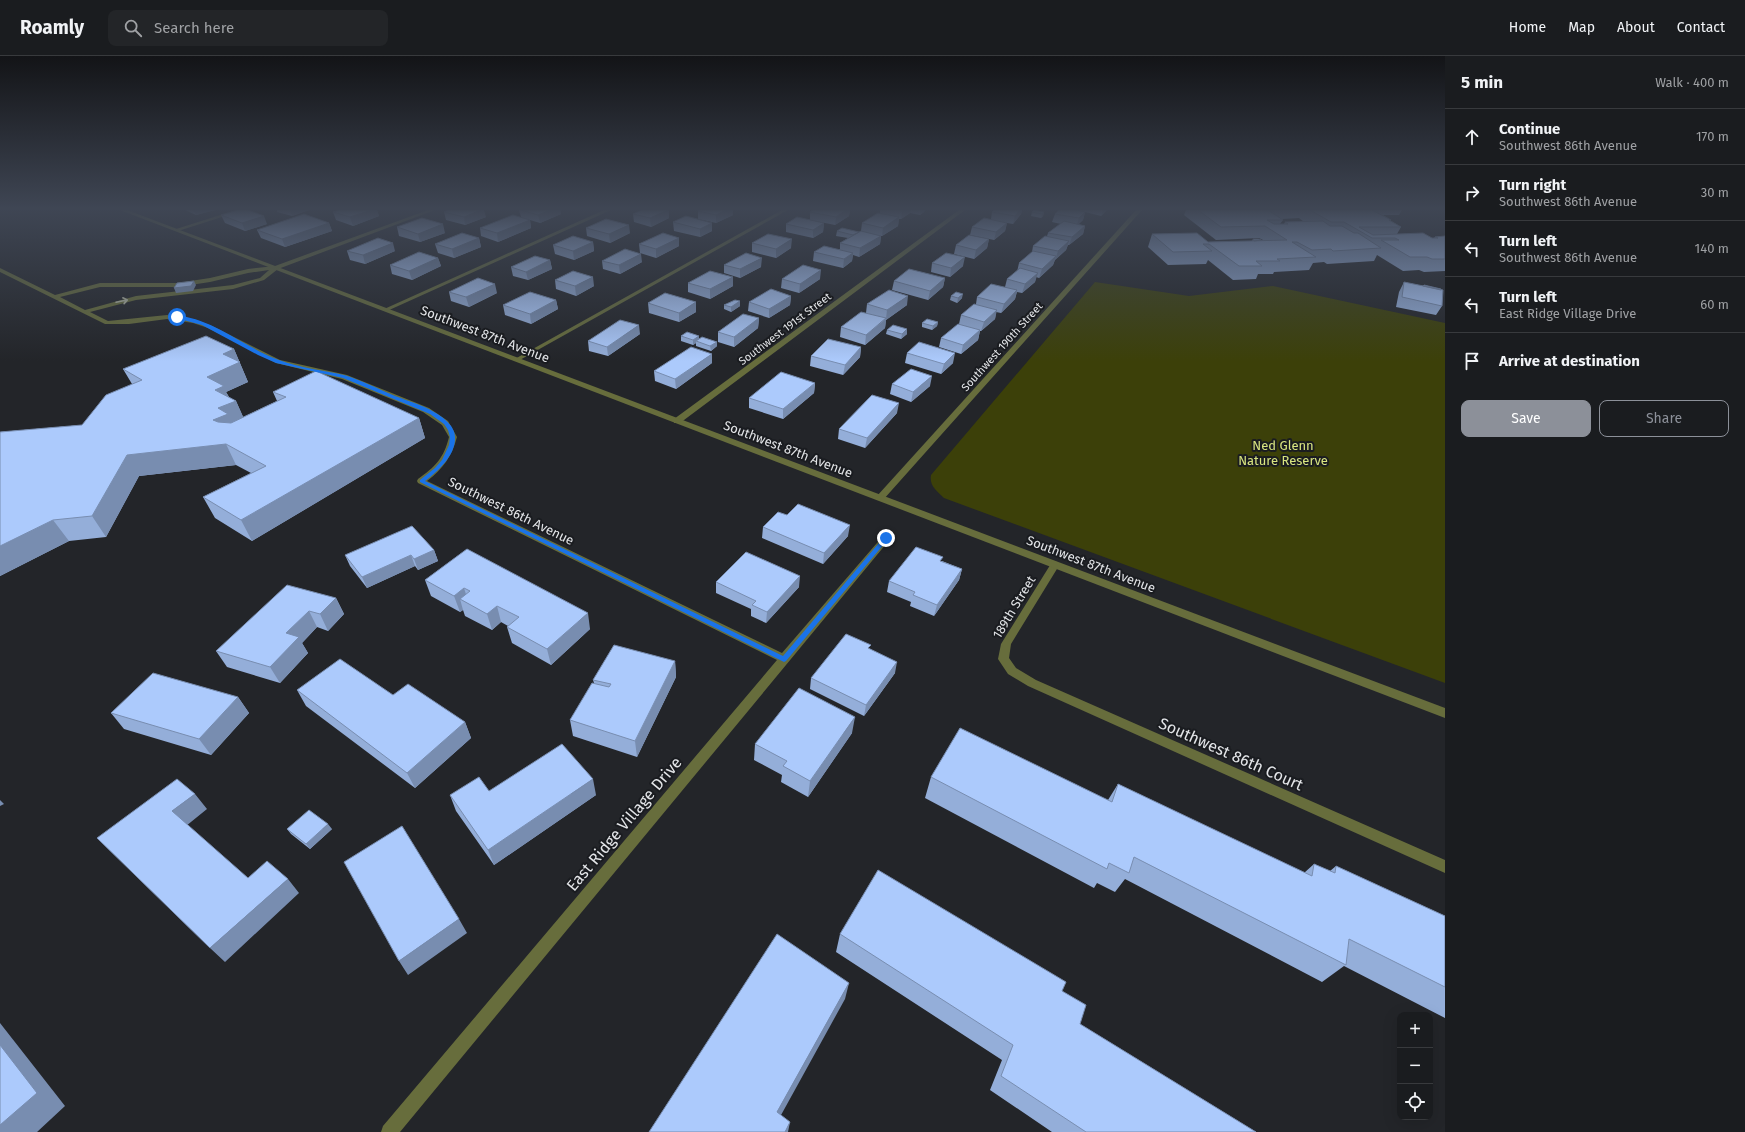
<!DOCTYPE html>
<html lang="en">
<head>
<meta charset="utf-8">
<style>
  :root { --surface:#1a1c1f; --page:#232528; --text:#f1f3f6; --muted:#9fa1a4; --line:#383a3d; --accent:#8c9099 }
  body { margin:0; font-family:"Fira Sans",sans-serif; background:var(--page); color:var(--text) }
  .controls { position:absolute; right:12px; bottom:12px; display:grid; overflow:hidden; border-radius:8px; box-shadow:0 4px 16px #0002 }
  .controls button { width:36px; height:36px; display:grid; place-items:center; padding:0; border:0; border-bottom:1px solid var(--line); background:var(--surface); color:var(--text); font:20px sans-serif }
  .stop { position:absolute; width:12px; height:12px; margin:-9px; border:3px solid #1a73e8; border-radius:50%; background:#fff }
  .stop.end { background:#1a73e8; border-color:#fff; box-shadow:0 1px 4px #0008 }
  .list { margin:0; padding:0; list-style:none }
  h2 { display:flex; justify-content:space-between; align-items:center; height:52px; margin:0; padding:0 16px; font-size:17px }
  h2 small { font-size:13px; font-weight:400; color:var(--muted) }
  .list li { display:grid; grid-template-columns:26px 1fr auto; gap:12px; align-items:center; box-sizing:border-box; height:56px; padding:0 16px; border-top:1px solid var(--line) }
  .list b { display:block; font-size:15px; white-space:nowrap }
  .list p { margin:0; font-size:13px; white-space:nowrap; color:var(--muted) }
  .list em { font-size:13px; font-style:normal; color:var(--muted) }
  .actions { display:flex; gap:8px; padding:12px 16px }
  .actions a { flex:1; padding:9px 0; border:1px solid var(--accent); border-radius:8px; text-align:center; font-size:14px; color:var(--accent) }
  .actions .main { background:var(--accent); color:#fff }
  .icon { flex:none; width:22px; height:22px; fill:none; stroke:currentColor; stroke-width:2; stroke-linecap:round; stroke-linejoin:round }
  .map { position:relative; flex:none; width:1445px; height:1076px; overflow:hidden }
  header { display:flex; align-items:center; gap:24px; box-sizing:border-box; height:56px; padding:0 20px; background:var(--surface); border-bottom:1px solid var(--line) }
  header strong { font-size:19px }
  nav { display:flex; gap:22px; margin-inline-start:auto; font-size:14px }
  .search { width:280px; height:36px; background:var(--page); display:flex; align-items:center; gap:10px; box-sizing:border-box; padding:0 14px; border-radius:8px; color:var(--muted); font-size:15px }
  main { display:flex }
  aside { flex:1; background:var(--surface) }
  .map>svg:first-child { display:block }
  .green { fill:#3c4009 }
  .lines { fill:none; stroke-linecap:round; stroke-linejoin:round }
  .minor { fill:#676d3c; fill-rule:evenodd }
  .tertiary { fill:#676d3c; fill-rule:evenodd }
  .wall { fill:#94aed9; fill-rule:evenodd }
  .shaded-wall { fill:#788db0 }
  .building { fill:#accafc; stroke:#788db0 }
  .oneway { stroke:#b1b5a3 }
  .route { fill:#1a73e8 }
  .labels { text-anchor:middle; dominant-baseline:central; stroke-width:4; stroke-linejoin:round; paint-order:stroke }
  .far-street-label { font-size:11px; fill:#e3e5e8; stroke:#1a1c20 }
  .street-label { font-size:13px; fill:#e3e5e8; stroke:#1a1c20 }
  .park-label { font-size:13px; fill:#d9e580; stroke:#1a1c20 }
  .near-street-label { font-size:16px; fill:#e3e5e8; stroke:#1a1c20 }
</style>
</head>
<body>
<header>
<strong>Roamly</strong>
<div class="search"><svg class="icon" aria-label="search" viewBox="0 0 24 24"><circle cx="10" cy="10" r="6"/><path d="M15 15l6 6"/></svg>Search here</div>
<nav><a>Home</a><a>Map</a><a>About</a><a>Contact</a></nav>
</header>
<main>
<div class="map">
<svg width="1445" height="1076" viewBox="0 0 1445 1076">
  <rect width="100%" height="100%" fill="#232529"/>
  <path class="green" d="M1095,226l94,14 84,-10 172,37v360l-501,-185c-7,-7 -15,-12 -13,-23z"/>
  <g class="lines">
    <path class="minor" d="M236,154h8l-66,21 -5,-1z
      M428,154h7l-157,59 -14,11 -31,9 -97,11 -46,12 18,9 59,-6 29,5 16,6 68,34 67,15 82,33 19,13 9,16c-5,19 -14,32 -30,44l355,172 101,-117h6l2,2 -491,594h-19l2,-6 394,-466 -359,-177 -1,-2 1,-2c17,-12 26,-21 31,-42l-7,-12 -19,-13 -81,-33 -66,-16 -68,-35 -15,-5 -26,-4 -38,5h-24l-105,-52v-4l55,27 45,-12h77l33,-5 38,-9 27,-3zM269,214l-9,8 -27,7 -97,11 -51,14 -25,-13 40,-10h77l33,-5 38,-9z
      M604,154h7l-224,101 -5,-1z
      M782,154h6l-270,151 -5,-1z
      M959,154h6l-285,213h-6v-4z
      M1136,154h6l-259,290h-6l-1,-2 1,-2z
      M1055,505l5,3 -49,80 -2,14 7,10 20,12 409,180v13l-417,-187 -20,-12 -10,-15 3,-15 51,-82z"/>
    <path class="tertiary" d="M120,154h7l1318,498v10z"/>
  </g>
  <path class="wall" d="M185,154h30l-19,5z
    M277,154h32l-17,6 -15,-4z
    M340,154h37l2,6 -26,10 -17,-6 -3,-8z
    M519,154h41l1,4 -21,9 -10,-3 1,8 -33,14 -17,-6 -1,-8 41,-11z
    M813,154h37l-1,6 -14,9 -25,-5v-8z
    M880,154h45l-1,2 -4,3 -10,-2 -9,6h-2l-1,7 -16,10h-1l-1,8 -21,13 -6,-2 -1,6 -9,7 -30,-7 1,-9 26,-3v-6l8,-5 -12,-2 1,-5 22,1 2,-1 1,-8 18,-10z
    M994,154h28l-1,4 -8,10 -6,-1 -2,8 -11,9 -24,-5 2,-8 19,-8 1,-7z
    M1059,154h48l-6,6 -16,-4 -2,8 -5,4 7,2 -2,8 -14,11h-1l-2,5 -11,10 -2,5 -14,13 -3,-1 -1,5 -13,11 -5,-1 -2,7 -14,14 -5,-1 -1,7 -14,12h-1l-2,9 -17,14 -22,-7 2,-9 18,-14 2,-9 15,-11 1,-7 28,-10 2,-8 10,-7 2,-9 13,-11 1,-6 14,-10 1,-3 13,-9 -9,-2 3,-8z
    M1186,154h216l-3,5h-16l8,5v1l10,6 -4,7 35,4h2l1,-1 10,-1v35l-21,1 -5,-2 -16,1 -26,-16 -3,6 -47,3 -3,-2 -11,1 -4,7 -35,2 -1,2h-15l-2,5 -23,1 -25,-20 -2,4 -38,1 -20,-18 4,-13 56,8 44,-1 1,-2 10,1 -4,-2 -43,2 -32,-25zM1299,162l5,4h-19l-1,2h-4l3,-4 -2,-1z
    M698,155l35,4 -17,8 -18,-4z
    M444,156l42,5 -21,8 -19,-5z
    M1032,156h12l-1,4 -2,2 -10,-2z
    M633,158l36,4 -18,9 -17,-5z
    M221,159l46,9 -22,7 -20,-8z
    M673,166l39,1v8l-12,6 -26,-6z
    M329,167l3,8 -47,16 -24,-9 -4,-8z
    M824,167l-1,9 -10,6 -27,-6v-8z
    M397,171l48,6 -25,9 -21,-6z
    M586,172l44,5 -20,10 -23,-7z
    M479,182l2,9 -27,11 -16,-5 -3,-9z
    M679,182v8l-23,12 -16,-5 -1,-9z
    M989,183l-2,9 -13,11 -20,-5 2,-9z
    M593,186l1,9 -20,9 -19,-6 -2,-9z
    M752,187l39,5 -15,10 -24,-6z
    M347,195h48l-30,13 -15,-4z
    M438,202l3,8 -29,14 -20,-6 -2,-9z
    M550,204l2,9 -24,11 -15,-4 -2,-9z
    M602,205l40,1 -22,12 -17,-5z
    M932,207l31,3 -13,11 -19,-5z
    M724,209l37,2 -21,11 -16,-5z
    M945,222l-2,9 -15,13 -36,-10 2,-9z
    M782,223h38l-21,14 -18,-5z
    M555,224l39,6 -18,10 -20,-7z
    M1404,226l19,4 1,-1 18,21 -6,9 -40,-8 3,-15z
    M688,227l45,3 -23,13 -22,-7z
    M449,236l48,1 -28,14 -18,-6z
    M791,240l-1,9 -21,13 -21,-7 1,-9z
    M951,240l11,2 -5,5 -7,-3z
    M556,244l2,9 -27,15 -26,-9 -2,-10z
    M740,245v5l-9,6 -7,-3v-4z
    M648,247l48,9 -17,10 -30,-9z
    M867,248l40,1 -21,15 -1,8 -20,17 -25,-8 1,-10 25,-14z
    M759,262l-1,10 -24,19 -16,-5v-10z
    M938,266l-1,4 -5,4 -10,-3v-4z
    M907,273v5l-6,5 -15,-5 1,-4z
    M640,278l-32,22 -19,-5 -1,-10z
    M681,280l18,3 18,7 -6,5 -15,-5v-3l-3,2 -12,-4z
    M861,291l-1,10 -17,18 -33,-9 1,-10z
    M234,293l14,33 -22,10 3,5 7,4 7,16 34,-16 -4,-9 146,26 6,20 -173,103 -37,-23 -12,-21 48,-24 -15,-8 -97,11 -33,61 -37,4 -69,35v-144l82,-7 50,-41 -9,-15z
    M907,297l46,10 -12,11 -36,-11z
    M712,307l-36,26 -21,-8 -1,-10z
    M815,327l-1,10 -31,26 -34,-11v-10z
    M892,328l38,2 -19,16 -21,-8z
    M897,357l-32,35 -27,-9 1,-10z
    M787,459l61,21 -25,28 -61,-26 1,-11z
    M467,493l123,80 -39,36 -39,-22 -5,-16 1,-1 -7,-4 -9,8 -27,-14 -2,-6 -3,2 -29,-16 -6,-16z
    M434,494l4,11 -20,9 -3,-4 -48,22 -17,-22 -5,-11z
    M942,505l20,8 -3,11 -25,36 -24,-10 1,-4 -24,-10 2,-11z
    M716,526l83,5 -33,36 -15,-7v-7l-35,-16z
    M336,542l8,16 -16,17 -11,-4 -15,16 6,10 -28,30 -53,-16 -11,-16z
    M870,593l25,24 -31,43 -54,-27 1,-11z
    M675,605l1,16 -39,80 -64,-21 -3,-16 24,-37 -1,-3z
    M297,634l96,5 72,27 6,16 -56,50 -109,-82z
    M238,641l11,16 -38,42 -87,-26 -13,-16z
    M852,677l-44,64 -27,-15 1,-7 -28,-15 1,-16z
    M931,721l177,23 10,-16 186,89 10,-9 16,7 6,-5 109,50v102l-101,-52 -22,16 -197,-103 -10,13 -18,-9 -3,5 -169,-90z
    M489,735l107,4 -102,70 -38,-54 -6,-16z
    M287,773h45l-22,20 -19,-15z
    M840,878l222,57 18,33 176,108h-204l-62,-42 12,-30 -166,-108z"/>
  <path class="shaded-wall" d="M193,154h22l-19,5z
    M290,154h19l-17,6z
    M372,154h5l2,6 -26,10 -3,-9z
    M481,154h3l2,7 -21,8 -1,-8z
    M550,154h10l1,4 -21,9 -2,-8z
    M669,154v8l-18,9 -1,-9z
    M726,154h7v5l-17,8v-8z
    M846,154h4l-1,6 -14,9 1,-8z
    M904,154h7l-1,3 -9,6 1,-8z
    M920,154h5l-1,2 -4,3z
    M1020,154h2l-1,4 -8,10 2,-8z
    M1103,154h4l-6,6z
    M1044,156l-1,4 -2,2 1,-4z
    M1085,156l-2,8 -7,7 3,-9z
    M264,160l3,8 -22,7 -3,-8z
    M899,161l-1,9 -16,10 1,-8z
    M530,164l1,8 -33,14 -1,-9z
    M329,167l3,8 -47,16 -3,-8z
    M712,167v8l-12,6v-8z
    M824,167l-1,9 -10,6v-8z
    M1007,167l-2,8 -11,9 2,-8z
    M443,168l2,9 -25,9 -2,-8z
    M629,169l1,8 -20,10 -1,-9z
    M1085,170l-2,8 -14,11 3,-8z
    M881,180l-1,8 -21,13 1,-9z
    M479,182l2,9 -27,11 -2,-9z
    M679,182v8l-23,12v-9z
    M792,183l-1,9 -15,10v-9z
    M989,183l-2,9 -13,11 2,-9z
    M1069,185l-3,9 -11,10 3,-9z
    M593,186l1,9 -20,9 -1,-9z
    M393,187l2,8 -30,13 -2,-9z
    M853,197l-1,8 -9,7 1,-9z
    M641,198l1,8 -22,12 -1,-9z
    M1056,200l-3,9 -14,13 3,-9z
    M965,201l-2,9 -13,11 1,-9z
    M438,202l3,8 -29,14 -3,-9z
    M762,202l-1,9 -21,11v-9z
    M550,204l2,9 -24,11 -2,-8z
    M821,214l-1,9 -21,14 1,-9z
    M1038,217l-3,9 -13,11 3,-9z
    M593,221l1,9 -18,10 -1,-10z
    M733,221v9l-23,13v-10z
    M945,222l-2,9 -15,13 2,-9z
    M194,225l2,4 -3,6 -17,2 -2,-5z
    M495,228l2,9 -28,14 -3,-10z
    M1017,234l-2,9 -14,14 3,-9z
    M963,238l-1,4 -5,5 1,-5z
    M791,240l-1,9 -21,13v-9z
    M908,240l-1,9 -21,15 -1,8 -20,17 1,-10 20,-16 1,-9z
    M556,244l2,9 -27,15 -1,-10z
    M740,245v5l-9,6v-5z
    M696,246v10l-17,10v-9z
    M997,254l-2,9 -14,12 3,-9z
    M759,262l-1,10 -24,19v-10z
    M938,266l-1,4 -5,4 1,-4z
    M639,269l1,9 -32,22 -1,-9z
    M907,273v5l-6,5 1,-5z
    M980,274l-2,10 -17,14 2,-9z
    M699,280v5h-3v2l-3,2v-5z
    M717,286v4l-6,5 -1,-5z
    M861,291l-1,10 -17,18 2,-10z
    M234,293l14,33 -22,10 6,10 4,-1 9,20 -8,13 -24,-14 5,-12 -11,-31 16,-23z
    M955,297l-2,10 -12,11 3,-10z
    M712,298v9l-36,26 -1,-10z
    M932,320l-2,10 -19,16 2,-10z
    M815,327l-1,10 -31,26v-10z
    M899,347l-2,10 -32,35 2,-10z
    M419,362l6,20 -173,103 -11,-21z
    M226,388l10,21 -97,11 -33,61 -14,-21 35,-61z
    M53,464l16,21 -69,35v-30z
    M850,469l-2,11 -25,28 1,-11z
    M434,494l4,11 -20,9 -4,-11z
    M411,499l4,11 -48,22 -5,-11z
    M962,513l-3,11 -25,36 3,-11z
    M800,520l-1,11 -33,36 1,-11z
    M464,532l5,16 -9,-5 3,11 -3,2 -6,-16z
    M336,542l8,16 -16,17 -8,-17z
    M497,550l4,16 -9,8 -5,-16z
    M309,555l8,16 -15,16 6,10 -28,30 -10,-16 16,-34z
    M588,557l2,16 -39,36 -4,-16z
    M675,605l1,16 -39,80 -2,-16z
    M897,606l-2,11 -31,43 2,-11z
    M238,641l11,16 -38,42 -12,-16z
    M855,661l-3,16 -44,64 2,-16z
    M465,666l6,16 -56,50 -8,-15z
    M593,723l3,16 -102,70 -6,-15z
    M195,738l12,15 -21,17 -14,-15z
    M0,744l4,4 -4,2z
    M328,768l4,5 -22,20 -4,-5z
    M288,823l11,14 -74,69 -15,-14z
    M459,863l8,14 -59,42 -9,-14z
    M849,927l-4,16 -70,127 2,-14z
    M0,967l65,83 -28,26h-37z
    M790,1066l-2,10h-3z"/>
  <path class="building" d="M238,154h10l16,6 -22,7 -21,-8z
    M340,154h32l-22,7 -17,-5z
    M448,154h33l-17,7 -20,-5z
    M521,154h29l-12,5z
    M642,154h26l-18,8 -17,-4z
    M700,154h26l-10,5 -18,-4z
    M813,154h33l-10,7 -26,-5z
    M994,154h26l-5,6 -23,-4z
    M1034,154l10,2 -2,2 -10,-2z
    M1059,154h18l8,2 -6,6 -24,-4z
    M1198,154h70l15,10h-16l7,4h14l-3,-2 38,-1 7,5h12l12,7h4l23,15 -48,3 -2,-2 -19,1 -15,-8h-5l24,15 -39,2 3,2h-24l6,5h-23l-30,-22h-6l9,7 -39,1 -21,-18 45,-1 11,9 79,-2 -22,-14 -44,1z
    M1310,154h62l19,10h-2l12,7h-42l14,8 50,-2 9,5h6l-3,-1 10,-1v23h-13l-5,-2h-17l-29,-17h18l-4,-2h-23l-28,-16h-13z
    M878,157l21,4 -16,11 -21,-5z
    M304,158l25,9 -47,16 -25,-9z
    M513,159l17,5 -33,13 -17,-5z
    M686,160l26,7 -12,6 -27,-7z
    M797,161l27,6 -11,7 -27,-6z
    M422,162l21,6 -25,10 -21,-7z
    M984,162l23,5 -11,9 -24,-5z
    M606,163l23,6 -20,9 -23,-6z
    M1064,165l21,5 -13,11 -24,-4z
    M842,172l17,4 -6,3 -16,-4z
    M861,175l20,5 -21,12 -20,-5z
    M462,177l17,5 -27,11 -17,-5z
    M663,177l16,5 -23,11 -17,-5z
    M768,178l24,5 -16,10 -24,-6z
    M969,179l20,4 -13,11 -20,-5z
    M573,180l20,6 -20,9 -20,-6z
    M1045,180l24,5 -11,10 -25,-5z
    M378,182l15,5 -30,12 -16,-4z
    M1253,183h6l2,1 -7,1z
    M824,190l29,7 -9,6 -30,-7z
    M625,193l16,5 -22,11 -17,-4z
    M1033,195l23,5 -14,13 -23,-6z
    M419,196l19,6 -29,13 -19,-6z
    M746,197l16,5 -22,11 -16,-4z
    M946,197l19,4 -14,11 -19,-5z
    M535,200l15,4 -24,12 -15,-5z
    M803,209l18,5 -21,14 -18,-5z
    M1020,212l18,5 -13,11 -18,-5z
    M909,213l36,9 -15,13 -36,-10z
    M573,215l20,6 -18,9 -20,-6z
    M710,215l23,6 -23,12 -22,-6z
    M478,222l17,6 -29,13 -17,-5z
    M194,225l-3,5 -17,2 3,-5z
    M1404,226l39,8 -1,16 -40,-9z
    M991,228l26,6 -13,14 -27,-7z
    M1424,229l17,4v1l-18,-4z
    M771,233l20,7 -22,13 -20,-7z
    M889,234l19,6 -21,14 -20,-6z
    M530,236l26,8 -26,14 -27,-9z
    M956,236l7,2 -5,4 -7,-2z
    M665,237l31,9 -17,11 -31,-10z
    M735,244l5,1 -9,6 -7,-2z
    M974,248l23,6 -13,12 -23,-7z
    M861,256l25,6 -20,17 -25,-8z
    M743,258l16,4 -25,19 -16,-5z
    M927,263l11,3 -5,4 -11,-3z
    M620,264l19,5 -32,22 -19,-6z
    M958,268l22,6 -17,15 -22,-7z
    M893,269l14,4 -5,5 -15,-4z
    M687,276l12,4 -6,4 -12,-4z
    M206,280l28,13 -11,5 17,8 -33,15 17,9 -9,4 21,11 -18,7 10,6 -15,6 5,2 13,1 55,-26 -13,-5 43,-21 103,47 -178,102 -38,-23 63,-31 -40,-22 -99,11 -35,61 -39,4 -53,26v-114l82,-7 24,-30 36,-15 -19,-11z
    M702,281l15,5 -7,4 -14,-5z
    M828,283l33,8 -16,18 -34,-9z
    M919,286l36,11 -11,11 -37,-11z
    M691,291l21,7 -37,25 -21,-8z
    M911,313l21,7 -19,16 -21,-8z
    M781,316l34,11 -32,26 -34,-11z
    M872,339l27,8 -32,35 -28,-9z
    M798,448l52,21 -26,28 -61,-26 15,-15 9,3z
    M412,470l22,24 -20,9 -3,-4 -49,22 -17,-22z
    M916,491l27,10 -3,4 22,8 -25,36 -24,-10 2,-3 -26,-11z
    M467,493l121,64 -41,36 -40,-22 12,-10 -22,-11 -10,8 -27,-15 10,-8 -6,-3 -10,8 -29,-16z
    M746,496l54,24 -33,36 -15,-7 4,-4 -40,-19z
    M287,529l49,13 -16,16 -11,-3 -23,22 13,4 -29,30 -54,-16z
    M846,578l25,11 -3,3 29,14 -31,43 -55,-27z
    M614,589l61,16 -40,80 -65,-21 22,-37 17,4 2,-3 -18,-4z
    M340,603l53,36 15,-11 57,38 -58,51 -110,-83z
    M153,617l85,24 -39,42 -88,-26z
    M799,632l56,29 -45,64 -27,-15 4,-5 -32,-17z
    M960,672l152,74 6,-18 194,92 2,-12 21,9 1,-7 109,50v71l-96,-48 -3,26 -212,-108 -5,16 -20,-10 -2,6 -176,-92z
    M562,688l31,35 -105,71 -38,-55 29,-18 10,14z
    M177,723l18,15 -23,17 76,67 19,-17 21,18 -78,69 -113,-110z
    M309,754l19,14 -22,20 -19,-15z
    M402,770l57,93 -60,42 -55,-99z
    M878,814l188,112 -4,9 24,14 -6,19 176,108h-170l-85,-56 12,-31 -173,-111z
    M777,878l72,49 -72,129 13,10 -5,10h-136z
    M0,989l37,48 -37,32z"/>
  <defs><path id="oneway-shaft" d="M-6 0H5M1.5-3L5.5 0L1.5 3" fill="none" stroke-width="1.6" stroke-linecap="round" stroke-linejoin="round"/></defs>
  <use class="oneway" href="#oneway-shaft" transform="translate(122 245) rotate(-12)"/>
  <linearGradient id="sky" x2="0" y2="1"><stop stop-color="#131417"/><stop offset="0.5" stop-color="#3f4654"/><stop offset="1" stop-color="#3f4654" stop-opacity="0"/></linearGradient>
  <rect width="1445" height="305" fill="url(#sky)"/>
  <path class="route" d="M176,260c33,0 71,33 103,44 21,8 44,10 65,15 17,5 34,14 51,21 13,5 28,9 39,16 9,5 21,14 21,25 1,18 -17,34 -30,44l358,175 101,-119 5,1 -103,123 -2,1 -364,-180v-2l15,-12 7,-8 7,-15 1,-8 -2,-7 -4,-6 -14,-10 -87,-36 -67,-15 -18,-8 -56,-30 -26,-7z"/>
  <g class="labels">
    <g class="far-street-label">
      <text transform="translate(785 273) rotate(-37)">Southwest 191st Street</text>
      <text transform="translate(1002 291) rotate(-48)">Southwest 190th Street</text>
    </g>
    <g class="street-label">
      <text transform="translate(485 278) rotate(21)">Southwest 87th Avenue</text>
      <text transform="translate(788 393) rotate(21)">Southwest 87th Avenue</text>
      <text transform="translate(511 455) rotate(26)">Southwest 86th Avenue</text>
      <text transform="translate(1091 508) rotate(21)">Southwest 87th Avenue</text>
      <text transform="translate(1014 551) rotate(-59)">189th Street</text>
    </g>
    <g class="park-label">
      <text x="1283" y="389">Ned Glenn<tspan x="1283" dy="15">Nature Reserve</tspan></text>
    </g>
    <g class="near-street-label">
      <text transform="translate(1231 698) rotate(24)">Southwest 86th Court</text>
      <text transform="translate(624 768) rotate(-50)">East Ridge Village Drive</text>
    </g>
  </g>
</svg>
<div class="controls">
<button>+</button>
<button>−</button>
<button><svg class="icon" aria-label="locate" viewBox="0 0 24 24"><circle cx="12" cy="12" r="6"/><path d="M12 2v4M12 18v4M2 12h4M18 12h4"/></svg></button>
</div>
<div class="stop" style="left:177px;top:261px"></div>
<div class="stop end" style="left:886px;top:482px"></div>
</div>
<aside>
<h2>5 min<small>Walk · 400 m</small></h2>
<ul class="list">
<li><svg class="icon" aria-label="ahead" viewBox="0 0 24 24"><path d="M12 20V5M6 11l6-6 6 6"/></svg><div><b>Continue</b><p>Southwest 86th Avenue</p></div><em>170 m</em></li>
<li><svg class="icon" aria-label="right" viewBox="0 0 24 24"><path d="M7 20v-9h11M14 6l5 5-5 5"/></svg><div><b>Turn right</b><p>Southwest 86th Avenue</p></div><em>30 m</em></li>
<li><svg class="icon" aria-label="left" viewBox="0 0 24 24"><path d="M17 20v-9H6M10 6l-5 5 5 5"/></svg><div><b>Turn left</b><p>Southwest 86th Avenue</p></div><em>140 m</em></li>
<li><svg class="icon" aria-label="left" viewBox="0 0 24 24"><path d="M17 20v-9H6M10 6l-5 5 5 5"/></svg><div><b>Turn left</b><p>East Ridge Village Drive</p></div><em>60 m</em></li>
<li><svg class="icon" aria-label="arrive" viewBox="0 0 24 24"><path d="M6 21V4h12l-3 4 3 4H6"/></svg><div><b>Arrive at destination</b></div></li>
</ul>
<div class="actions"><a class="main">Save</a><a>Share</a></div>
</aside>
</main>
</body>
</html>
